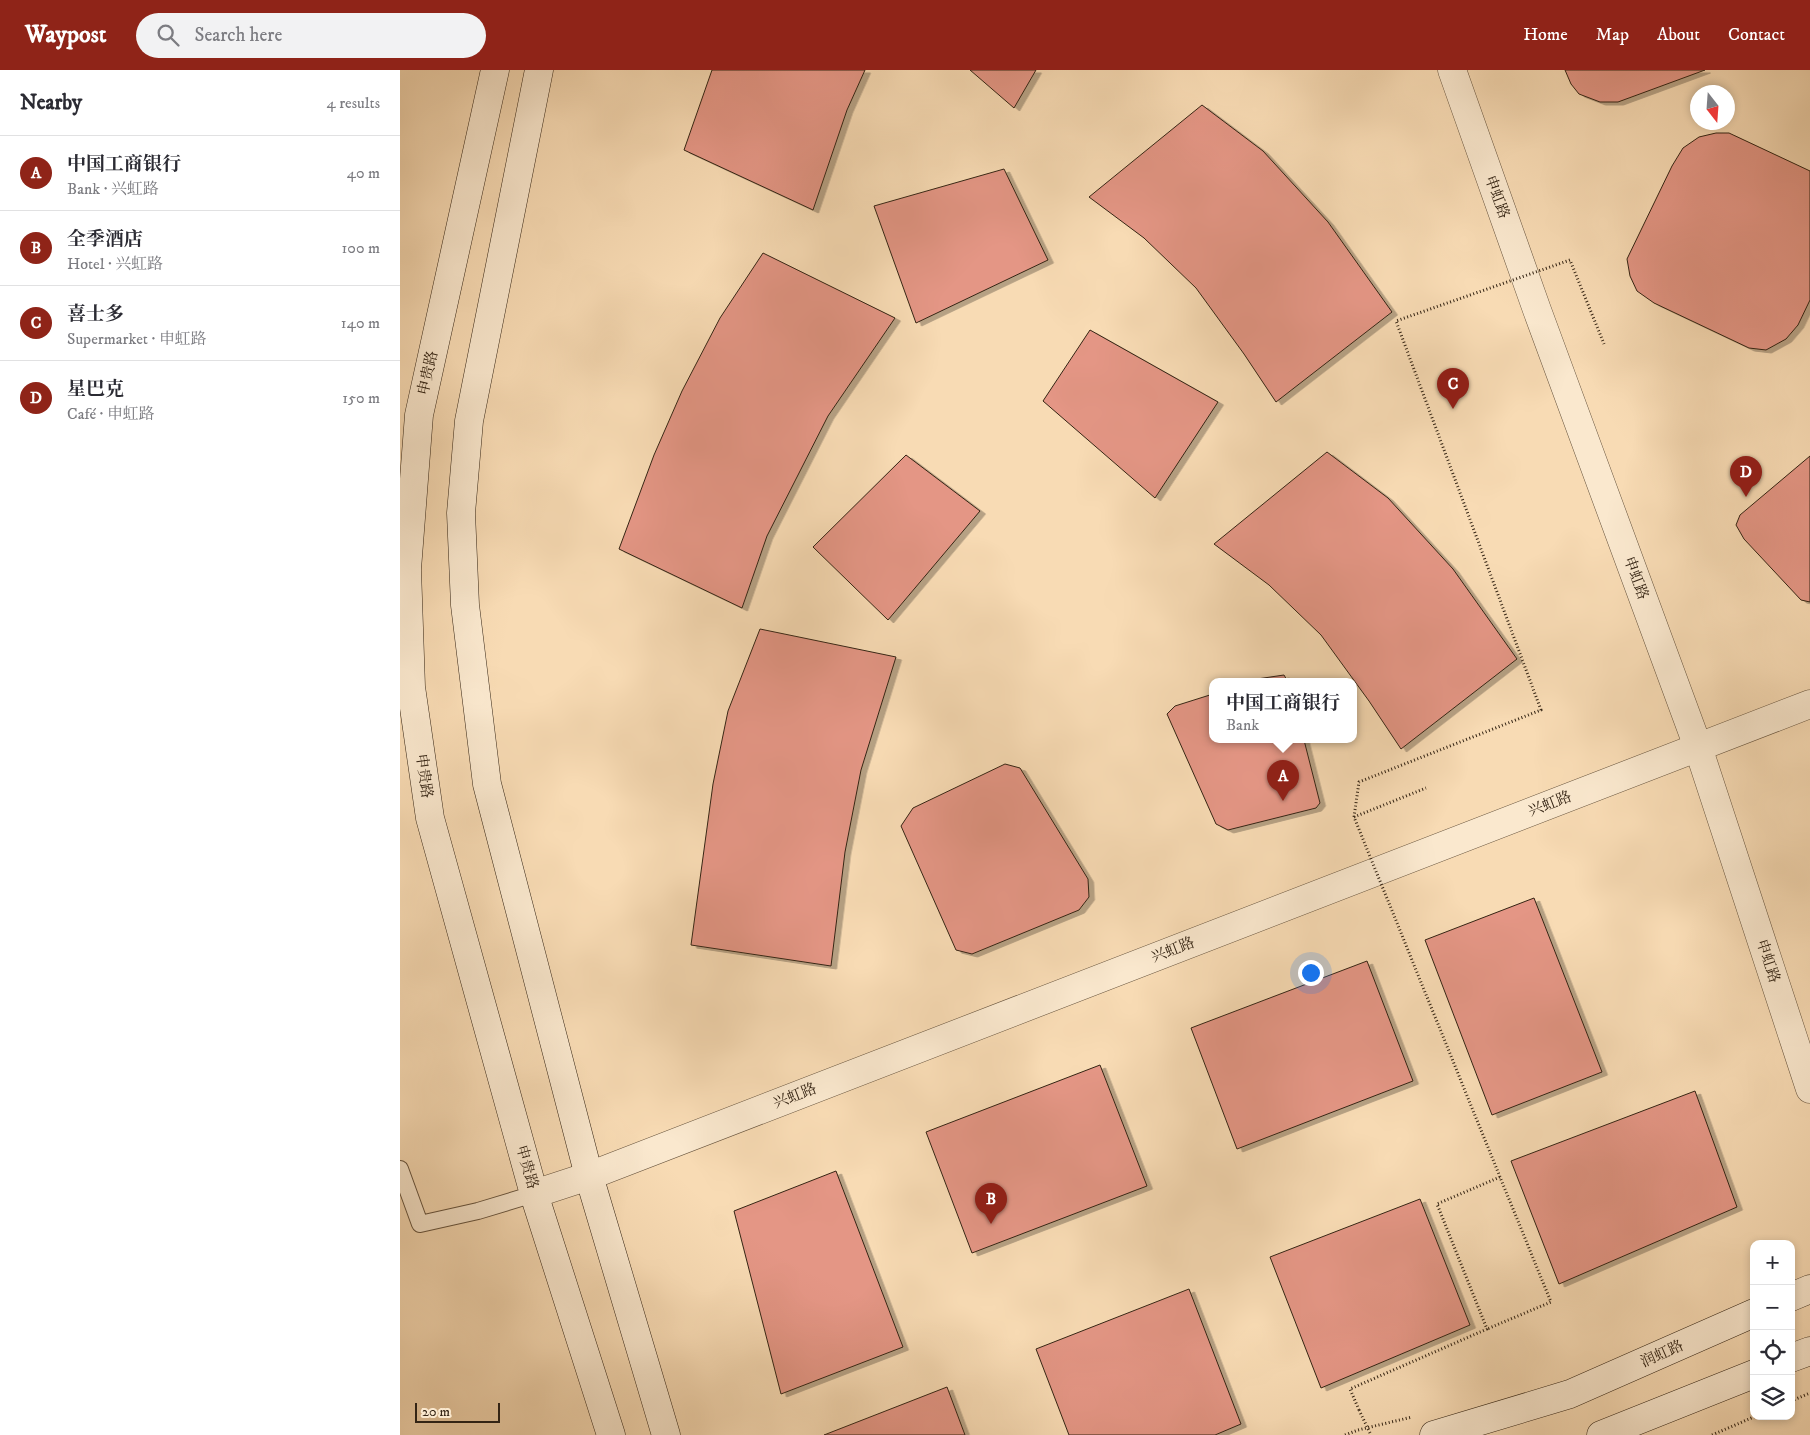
<!DOCTYPE html>
<html lang="en">
<head>
<meta charset="utf-8">
<style>
  :root { --surface:#fff; --page:#f2f2f3; --text:#2b2b33; --muted:#7c7c81; --line:#e1e1e2; --accent:#8f2418 }
  body { margin:0; font-family:"IM FELL DW Pica","Noto Serif SC",serif; background:var(--page); color:var(--text) }
  .controls { position:absolute; right:15px; bottom:15px; display:grid; overflow:hidden; border-radius:10px; box-shadow:0 2px 8px #0003 }
  .controls button { width:45px; height:45px; display:grid; place-items:center; padding:0; border:0; border-bottom:1px solid var(--line); background:var(--surface); color:var(--text); font:25px sans-serif }
  .compass { position:absolute; left:1290px; top:15px; width:45px; height:45px; border-radius:50%; background:var(--surface); box-shadow:0 2px 8px #0003; rotate:163deg }
  .scale { position:absolute; left:15px; bottom:12px; width:85px; box-sizing:border-box; padding-left:5px; border:2px solid #342414; border-top:0; font-size:14px; line-height:18px; white-space:nowrap; color:#342414; -webkit-text-stroke:4px #fae8ce; paint-order:stroke }
  .you { position:absolute; left:910px; top:902px; width:18px; height:18px; margin:-12px; border:4px solid #fff; border-radius:50%; background:#1a73e8; box-shadow:0 0 0 8px #1a73e833 }
  .badge { display:grid; place-items:center; width:32px; height:32px; border-radius:50%; background:var(--accent); color:#fff; font-size:16px; font-weight:700 }
  .pin { position:absolute; translate:-50% -41px; filter:drop-shadow(0 1px 2px #0008) }
  .pin::after { content:''; position:absolute; top:26px; width:18px; height:15px; background:inherit; clip-path:polygon(0 0,100% 0,50% 100%) }
  .popup { position:absolute; left:809px; top:608px; width:148px; height:65px; box-sizing:border-box; display:grid; place-content:center; border-radius:10px; background:var(--surface); filter:drop-shadow(0 1px 4px #0005); font-size:16px; white-space:nowrap; color:var(--muted) }
  .popup b { font-size:19px; color:var(--text) }
  .popup::after { content:''; position:absolute; left:50%; top:100%; margin-left:-10px; border:10px solid transparent; border-top-color:var(--surface) }
  .list { margin:0; padding:0; list-style:none }
  h2 { display:flex; justify-content:space-between; align-items:center; height:65px; margin:0; padding:0 20px; font-size:21px }
  h2 small { font-size:16px; font-weight:400; color:var(--muted) }
  .list li { display:grid; grid-template-columns:32px 1fr auto; gap:15px; align-items:center; box-sizing:border-box; height:75px; padding:0 20px; border-top:1px solid var(--line) }
  .list b { display:block; font-size:19px; white-space:nowrap }
  .list p { margin:0; font-size:16px; white-space:nowrap; color:var(--muted) }
  .list em { font-size:16px; font-style:normal; color:var(--muted) }
  .icon { flex:none; width:28px; height:28px; fill:none; stroke:currentColor; stroke-width:2; stroke-linecap:round; stroke-linejoin:round }
  .map { position:relative; flex:none; width:1410px; height:1365px; overflow:hidden }
  header { display:flex; align-items:center; gap:30px; box-sizing:border-box; height:70px; padding:0 25px; background:var(--accent); color:#fff }
  header strong { font-size:24px }
  nav { display:flex; gap:28px; margin-inline-start:auto; font-size:18px }
  .search { width:350px; height:45px; background:var(--page); display:flex; align-items:center; gap:12px; box-sizing:border-box; padding:0 18px; border-radius:28px; color:var(--muted); font-size:19px }
  main { display:flex }
  aside { flex:1; background:var(--surface) }
  .map>svg:first-child { display:block }
  .building { fill:#e49685; stroke:#342414; filter:url(#shadow) }
  .lines { fill:none; stroke-linecap:round; stroke-linejoin:round }
  .service-casing { stroke:#65523c; stroke-width:18 }
  .minor-casing { stroke:#65523c; stroke-width:29 }
  .tertiary-casing { stroke:#65523c; stroke-width:29 }
  .secondary-casing { stroke:#342414; stroke-width:29 }
  .path { stroke:#342414; stroke-width:3; stroke-dasharray:1 2.5; stroke-linecap:butt }
  .service { stroke:#fae8ce; stroke-width:16 }
  .minor { stroke:#fae8ce; stroke-width:28 }
  .tertiary { stroke:#fae8ce; stroke-width:28 }
  .secondary { stroke:#fae8ce; stroke-width:28 }
  .path-bridge { stroke:#342414; stroke-width:3; stroke-dasharray:1 2.5; stroke-linecap:butt }
  .labels { text-anchor:middle; dominant-baseline:central; stroke-width:4; stroke-linejoin:round; paint-order:stroke }
  .street-label { font-size:15px; fill:#342414; stroke:#fae8ce }
</style>
</head>
<body>
<header>
<strong>Waypost</strong>
<div class="search"><svg class="icon" aria-label="search" viewBox="0 0 24 24"><circle cx="10" cy="10" r="6"/><path d="M15 15l6 6"/></svg>Search here</div>
<nav><a>Home</a><a>Map</a><a>About</a><a>Contact</a></nav>
</header>
<main>
<aside>
<h2>Nearby<small>4 results</small></h2>
<ul class="list">
<li><span class="badge">A</span><div><b>中国工商银行</b><p>Bank · 兴虹路</p></div><em>40 m</em></li>
<li><span class="badge">B</span><div><b>全季酒店</b><p>Hotel · 兴虹路</p></div><em>100 m</em></li>
<li><span class="badge">C</span><div><b>喜士多</b><p>Supermarket · 申虹路</p></div><em>140 m</em></li>
<li><span class="badge">D</span><div><b>星巴克</b><p>Café · 申虹路</p></div><em>150 m</em></li>
</ul>
</aside>
<div class="map">
<svg width="1410" height="1365" viewBox="0 0 1410 1365">
  <defs>
    <filter id="shadow"><feDropShadow dx="5.5" dy="3" stdDeviation="0" flood-color="#0004"/></filter>
  </defs>
  <rect width="100%" height="100%" fill="#f8dbb4"/>
  <filter id="stains"><feTurbulence type="fractalNoise" baseFrequency=".004" numOctaves="4"/><feColorMatrix values="0 0 0 0 .2 0 0 0 0 .09 0 0 0 0 .02 0 0 0 .5 -.17"/></filter>
  <radialGradient id="worn" r=".72"><stop offset=".6" stop-color="#630" stop-opacity="0"/><stop offset="1" stop-color="#630" stop-opacity=".3"/></radialGradient>
  <path class="building" d="M312,0h153l-18,40 -34,100 -129,-60z
    M570,0h66l-22,38z
    M1165,0h140l-87,32h-18l-21,-8 -8,-10z
    M802,35l61,46 65,71 64,90 -116,90 -32,-48 -48,-66 -52,-50 -55,-41z
    M1316,63h13l81,38v129l-12,25 -12,14 -20,11 -17,-2 -95,-45 -17,-12 -7,-15 -3,-17 45,-93 11,-18 16,-11z
    M604,99l44,91 -132,63 -42,-117z
    M363,183l132,65 -67,98 -61,120 -25,72 -123,-59 35,-94 28,-64 38,-73z
    M690,260l128,72 -63,96 -112,-97z
    M927,382l61,46 65,71 64,90 -116,90 -32,-48 -48,-66 -52,-50 -55,-41z
    M506,385l74,56 -92,109 -75,-73z
    M1410,386v146l-9,-2 -57,-61 -8,-14 4,-10z
    M360,559l136,28 -35,113 -16,82 -14,114 -140,-21 22,-161 15,-73z
    M884,605l4,7h-39l8,-3z
    M813,624v46h91l16,63 -4,5 -88,22 -12,-6 -49,-110 8,-8z
    M605,694l15,4 68,111 1,18 -10,13 -107,44 -16,-4 -55,-124 12,-18z
    M1134,828l68,174 -110,43 -67,-175z
    M967,891l46,120 -176,68 -46,-121z
    M700,995l47,121 -175,67 -46,-121z
    M1295,1021l42,116 -178,77 -48,-123z
    M436,1101l67,176 -122,47 -47,-183z
    M1020,1129l50,126 -149,63 -51,-131z
    M789,1219l52,135 -26,11h-146l-33,-86z
    M547,1317l18,48h-141z"/>
  <g class="lines">
    <defs>
      <path id="service" d="M0,1099l20,55 58,-13 56,-17"/>
      <path id="minor" d="M134,1124l55,-18 1221,-472"/>
      <path id="tertiary" d="M1052,0l85,240 161,437 112,342"/>
      <path id="secondary" d="M95,0l-76,345 -12,154 4,118 19,131 104,376 77,241
        M139,0l-70,351 -8,92 4,92 22,179 102,392 77,259
        M1391,1227l19,-8
        M1391,1288l19,-7
        M1034,1365l136,-41 184,-81
        M1201,1365l153,-61"/>
    </defs>
    <use href="#service" class="service-casing"/>
    <use href="#minor" class="minor-casing"/>
    <use href="#tertiary" class="tertiary-casing"/>
    <use href="#secondary" class="secondary-casing"/>
    <path class="path" d="M954,747l72,-29
      M1391,1331l19,-8
      M959,1340l-9,-21 137,-60 -50,-125 63,-27 51,125 -64,27
      M945,1365l13,-5 54,-13
      M1312,1365l44,-19"/>
    <use href="#service" class="service"/>
    <use href="#minor" class="minor"/>
    <use href="#tertiary" class="tertiary"/>
    <use href="#secondary" class="secondary"/>
    <path class="path-bridge" d="M1100,1107l-146,-360 5,-35 182,-72 -145,-389 174,-61 34,84
      M959,1340l12,25"/>
  </g>
  <g class="labels">
    <g class="street-label">
      <text transform="translate(1097 127) rotate(70)">申虹路</text>
      <text transform="translate(28 303) rotate(-77)">申贵路</text>
      <text transform="translate(1236 508) rotate(70)">申虹路</text>
      <text transform="translate(24 706) rotate(82)">申贵路</text>
      <text transform="translate(1150 734) rotate(-21)">兴虹路</text>
      <text transform="translate(773 880) rotate(-21)">兴虹路</text>
      <text transform="translate(1368 891) rotate(72)">申虹路</text>
      <text transform="translate(395 1026) rotate(-21)">兴虹路</text>
      <text transform="translate(127 1097) rotate(74)">申贵路</text>
      <text transform="translate(1262 1284) rotate(-24)">润虹路</text>
    </g>
  </g>
  <rect width="100%" height="100%" filter="url(#stains)"/>
  <rect width="100%" height="100%" fill="url(#worn)"/>
</svg>
<div class="controls">
<button>+</button>
<button>−</button>
<button><svg class="icon" aria-label="locate" viewBox="0 0 24 24"><circle cx="12" cy="12" r="6"/><path d="M12 2v4M12 18v4M2 12h4M18 12h4"/></svg></button>
<button><svg class="icon" aria-label="layers" viewBox="0 0 24 24"><path d="M12 4l9 5-9 5-9-5zM3 14l9 5 9-5"/></svg></button>
</div>
<svg class="compass" viewBox="-18 -18 36 36"><path d="M0-13l5 13h-10z" fill="#e53935"/><path d="M0 13l5-13h-10z" fill="#7c7c81"/></svg>
<div class="scale">20 m</div>
<div class="you"></div>
<div class="pin badge" style="left:883px;top:731px">A</div>
<div class="popup"><b>中国工商银行</b>Bank</div>
<div class="pin badge" style="left:591px;top:1154px">B</div>
<div class="pin badge" style="left:1053px;top:339px">C</div>
<div class="pin badge" style="left:1346px;top:427px">D</div>
</div>
</main>
</body>
</html>
